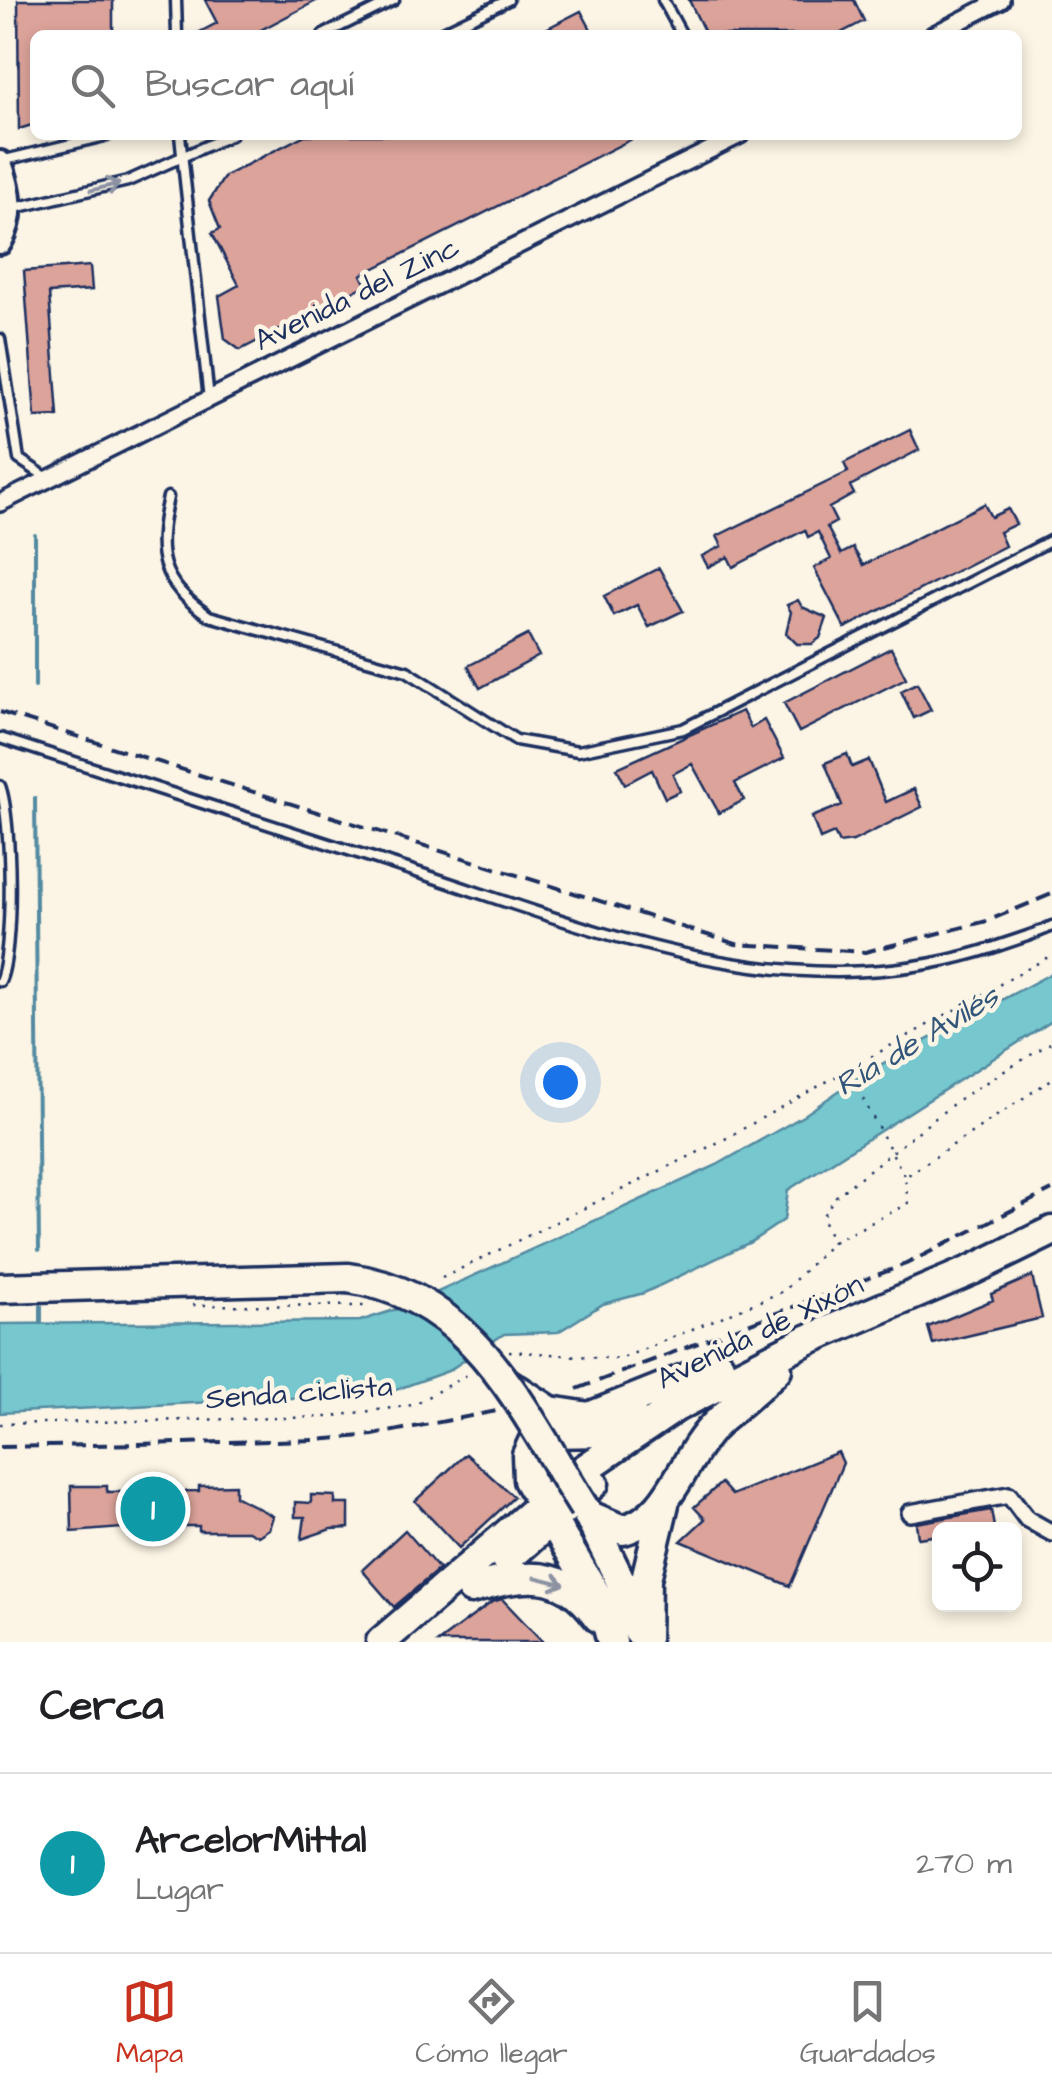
<!DOCTYPE html>
<html lang="es">
<head>
<meta charset="utf-8">
<style>
  :root { --surface:#fff; --page:#f6f6f6; --text:#202124; --muted:#757577; --line:#e0e0e0; --accent:#c8321e }
  body { margin:0; font-family:"Architects Daughter",sans-serif; background:var(--page); color:var(--text) }
  .controls { position:absolute; right:30px; bottom:30px; display:grid; overflow:hidden; border-radius:15px; box-shadow:0 5px 15px #0003 }
  .controls button { width:90px; height:90px; display:grid; place-items:center; padding:0; border:0; border-bottom:2px solid var(--line); background:var(--surface); color:var(--text); font:50px sans-serif }
  .you { position:absolute; left:560px; top:1082px; width:35px; height:35px; margin:-25px; border:8px solid #fff; border-radius:50%; background:#1a73e8; box-shadow:0 0 0 15px #1a73e833 }
  .badge { display:grid; place-items:center; width:65px; height:65px; border-radius:50%; background:var(--accent); color:#fff; font-size:32px; font-weight:700 }
  .pin { position:absolute; translate:-50% -50%; border:5px solid #fff; box-shadow:0 2px 10px #0006 }
  .list { margin:0; padding:0; list-style:none }
  h2 { display:flex; justify-content:space-between; align-items:center; height:130px; margin:0; padding:0 40px; font-size:42px }
  h2 small { font-size:32px; font-weight:400; color:var(--muted) }
  .list li { display:grid; grid-template-columns:65px 1fr auto; gap:30px; align-items:center; box-sizing:border-box; height:180px; padding:0 40px; border-top:2px solid var(--line) }
  .list b { display:block; font-size:38px; white-space:nowrap }
  .list p { margin:0; font-size:32px; white-space:nowrap; color:var(--muted) }
  .list em { font-size:32px; font-style:normal; color:var(--muted) }
  .icon { flex:none; width:55px; height:55px; fill:none; stroke:currentColor; stroke-width:2; stroke-linecap:round; stroke-linejoin:round }
  .map { position:relative; flex:none; width:1052px; height:1642px; overflow:hidden }
  .search { position:absolute; background:var(--surface); box-shadow:0 5px 15px #0003; left:30px; right:30px; top:30px; height:110px; display:flex; align-items:center; gap:25px; box-sizing:border-box; padding:0 35px; border-radius:15px; color:var(--muted); font-size:38px }
  .sheet { height:310px; background:var(--surface) }
  nav { display:flex; justify-content:space-around; align-items:center; box-sizing:border-box; height:140px; border-top:2px solid var(--line); background:var(--surface); font-size:28px; color:var(--muted) }
  nav a { display:grid; justify-items:center; gap:5px }
  nav .on { color:var(--accent) }
  .map>svg:first-child { display:block }
  .water { fill:#76c7ce; stroke:#528aa1; stroke-width:2.5 }
  .lines { fill:none; stroke-linecap:round; stroke-linejoin:round }
  .stream { stroke:#528aa1; stroke-width:4 }
  .building { fill:#dca39a; stroke:#1b2f5e; stroke-width:2.5 }
  .lane-casing { stroke:#1b2f5e; stroke-width:15 }
  .street-casing { stroke:#1b2f5e; stroke-width:22 }
  .secondary-casing { stroke:#1b2f5e; stroke-width:30 }
  .highway-casing { stroke:#1b2f5e; stroke-width:35 }
  .path { stroke:#1b2f5e; stroke-width:2.5; stroke-dasharray:2.5 8; stroke-linecap:butt }
  .lane { stroke:#fcf5e5; stroke-width:8 }
  .street { stroke:#fcf5e5; stroke-width:15 }
  .secondary { stroke:#fcf5e5; stroke-width:22 }
  .highway { stroke:#fcf5e5; stroke-width:28 }
  .rail { stroke:#1b2f5e; stroke-width:4; stroke-dasharray:15 8; stroke-linecap:butt }
  .highway-bridge-casing { stroke:#1b2f5e; stroke-width:35; stroke-linecap:butt }
  .highway-bridge { stroke:#fcf5e5; stroke-width:28 }
  .oneway { stroke:#8c92a2 }
  .labels { text-anchor:middle; dominant-baseline:central; stroke-width:9; stroke-linejoin:round; paint-order:stroke }
  .street-label { font-size:30px; fill:#1b2f5e; stroke:#fcf5e5 }
  .water-label { font-size:32px; font-style:italic; fill:#32557a; stroke:#fcf5e5 }
</style>
</head>
<body>
<div class="map">
<svg width="1052" height="1642" viewBox="0 0 1052 1642">
  <rect width="100%" height="100%" fill="#fcf5e5"/>
  <filter id="ink" filterUnits="userSpaceOnUse"><feTurbulence type="fractalNoise" baseFrequency=".01" numOctaves="2"/><feDisplacementMap in="SourceGraphic" scale="20" xChannelSelector="R" yChannelSelector="G"/><feConvolveMatrix kernelMatrix="1 2 1 2 8 2 1 2 1" color-interpolation-filters="sRGB"/></filter>
  <g filter="url(#ink)">
    <path class="water" d="M1052,973v48l-264,169 -4,30 -33,22 -107,51 -41,11 -45,28 -54,2 -56,37 -61,22 -387,20v-89l360,-3 47,-15 310,-141 86,-49 60,-42z"/>
    <g class="lines">
      <path class="stream" d="M35,535v152
        M35,798l4,452
        M41,1306v17"/>
    </g>
    <path class="building" d="M18,0h95v35h-78v89l-16,5z
      M205,0h113l-67,35h-57l23,-12z
      M689,0h165l10,21 -27,14h-131z
      M581,11l13,24h-60z
      M305,135h335l-279,140 5,10 -126,65 -15,-11 -6,-43 20,-11 -27,-52 8,-4 -11,-28 16,-25z
      M90,266l2,24 -43,3 9,123 -23,1 -11,-146z
      M910,430l9,20 -69,36 4,8 -25,14 7,14 -9,5 14,27 12,-6 10,17 121,-61 7,13 17,-8 8,15 -17,8 6,14 -160,82 -31,-60 17,-9 -13,-27 -10,5 -3,-7 -72,37 -5,-10 -20,10 -6,-11 20,-10 -5,-10 131,-64 -4,-9z
      M659,568l24,43 -34,16 -12,-22 -23,11 -10,-20z
      M798,600l4,7 25,11 -7,20 -8,6h-15l-11,-11 5,-21 -4,-7z
      M528,635l11,21 -59,32 -12,-22z
      M891,648l15,30 -107,54 -15,-29z
      M917,683l14,27 -17,8 -13,-27z
      M742,711l9,17 13,-8 20,38 -49,25 9,17 -25,13 -27,-49 -19,10 7,17 -15,7 -13,-28 -27,14 -8,-16z
      M847,754l5,13 17,-7 17,42 28,-13 8,18 -69,34 -14,2 -5,-10 -14,6 -8,-22 30,-12 -17,-42z
      M1032,1276l10,42 -109,26 -5,-17 65,-27 -2,-6z
      M838,1452l5,11 -53,123 -109,-45 24,-22 -11,-12 27,-24 11,12z
      M466,1454l48,43 -55,51 -44,-47z
      M235,1485v11l38,20 -4,13 -11,7 -10,-5h-49v-5h-31v11h-21v-11l-75,6 -1,-46h36v6l92,-1v-5z
      M311,1495l24,1v8h14v24l-18,1 -29,10 3,-22h-10v-15l16,1z
      M991,1510l3,17 -54,3v5l-22,3 -2,-15z
      M405,1530l34,39 -45,38 -32,-37z
      M502,1599l41,43h-105l54,-40z"/>
    <g class="lines">
      <defs>
        <path id="lane" d="M176,0l1,35
          M663,0l19,35
          M323,35l71,-35
          M436,35l72,-35
          M180,135l29,264
          M1,161l108,-26
          M15,208l113,-27 103,-46
          M0,339l19,120 27,18
          M168,497c-13,58 -9,84 41,119l198,55 109,69 62,11 105,-22 369,-189
          M0,738c133,43 265,85 398,128 196,63 390,149 597,81 19,-7 39,-12 57,-21
          M0,786c12,32 14,165 0,195"/>
        <path id="street" d="M933,35l68,-35
          M0,503l740,-368
          M910,1513l99,-18 18,24 25,14"/>
        <path id="secondary" d="M0,163c10,27 15,53 0,79"/>
        <path id="highway" d="M0,1288l348,-10
          M507,1383l43,28 39,6 130,-52
          M586,1510l35,72 17,49
          M588,1515l35,15c47,-12 59,-71 90,-103 20,-21 44,-37 64,-58
          M506,1560l88,-77
          M471,1589c54,-15 90,-23 127,28
          M381,1642l196,-168 99,-67 131,-67 165,-70 80,-39
          M612,1642l-11,-39 -73,-123 -1,-25 7,-15 15,-7 56,-1 32,-10
          M645,1642l1,-63 18,-75"/>
      </defs>
      <use href="#lane" class="lane-casing"/>
      <use href="#street" class="street-casing"/>
      <use href="#secondary" class="secondary-casing"/>
      <use href="#highway" class="highway-casing"/>
      <path class="path" d="M848,1071l57,106
        M833,1242l75,-38 -3,-27 147,-98
        M442,1278l281,-138 329,-185
        M193,1305l177,1
        M509,1351l111,8 164,-68 49,-49 -11,-25 13,-20 127,-100 90,-55
        M0,1424l327,-7 86,-12 59,-33"/>
      <use href="#lane" class="lane"/>
      <use href="#street" class="street"/>
      <use href="#secondary" class="secondary"/>
      <use href="#highway" class="highway"/>
      <path class="rail" d="M0,712l736,232 129,8 122,-31 65,-27
        M577,1389l329,-125 146,-74
        M0,1447l317,-7 56,-5 129,-25"/>
      <defs>
        <path id="highway-bridge" d="M348,1278c127,17 174,132 236,230"/>
      </defs>
      <use href="#highway-bridge" class="highway-bridge-casing"/>
      <use href="#highway-bridge" class="highway-bridge"/>
    </g>
    <defs><path id="oneway-shaft" d="M-6 0H5M1.5-3L5.5 0L1.5 3" fill="none" stroke-width="1.6" stroke-linecap="round" stroke-linejoin="round" transform="scale(2.5)"/></defs>
    <g class="oneway">
      <use href="#oneway-shaft" transform="translate(105 187) rotate(-14)"/>
      <use href="#oneway-shaft" transform="translate(550 1581) rotate(14)"/>
    </g>
  </g>
  <g class="labels">
    <g class="street-label">
      <text transform="translate(357 294) rotate(-26)">Avenida del Zinc</text>
      <text transform="translate(760 1332) rotate(-26)">Avenida de Xixón</text>
      <text transform="translate(299 1393) rotate(-4)">Senda ciclista</text>
    </g>
    <g class="water-label">
      <text transform="translate(917 1041) rotate(-31)">Ría de Avilés</text>
    </g>
  </g>
</svg>
<div class="controls">
<button><svg class="icon" aria-label="locate" viewBox="0 0 24 24"><circle cx="12" cy="12" r="6"/><path d="M12 2v4M12 18v4M2 12h4M18 12h4"/></svg></button>
</div>
<div class="you"></div>
<div class="pin badge" style="left:153px;top:1509px;background:#0f9aa8">1</div>
<div class="search"><svg class="icon" aria-label="search" viewBox="0 0 24 24"><circle cx="10" cy="10" r="6"/><path d="M15 15l6 6"/></svg>Buscar aquí</div>
</div>
<section class="sheet">
<h2>Cerca<small></small></h2>
<ul class="list">
<li><span class="badge" style="background:#0f9aa8">1</span><div><b>ArcelorMittal</b><p>Lugar</p></div><em>270 m</em></li>
</ul>
</section>
<nav>
<a class="on"><svg class="icon" aria-label="map" viewBox="0 0 24 24"><path d="M3 6l6-2 6 2 6-2v14l-6 2-6-2-6 2zM9 4v14M15 6v14"/></svg>Mapa</a>
<a><svg class="icon" aria-label="directions" viewBox="0 0 24 24"><path d="M12 3l9 9-9 9-9-9zM9 14v-3h6M13 9l2 2-2 2"/></svg>Cómo llegar</a>
<a><svg class="icon" aria-label="saved" viewBox="0 0 24 24"><path d="M7 4h10v16l-5-4-5 4z"/></svg>Guardados</a>
</nav>
</body>
</html>
